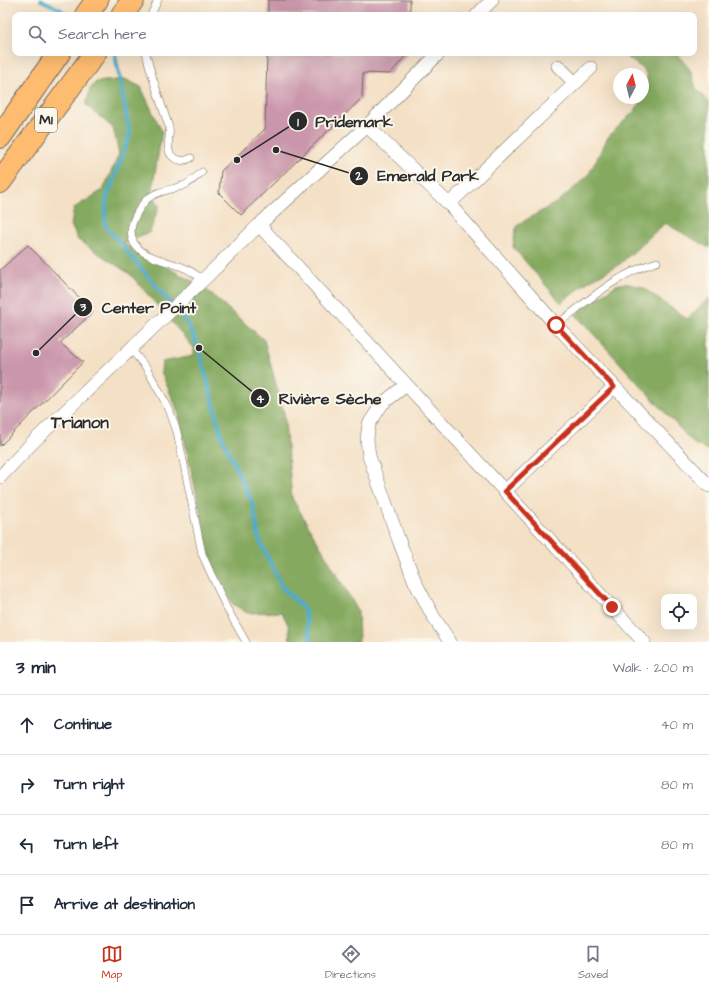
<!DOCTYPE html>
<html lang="en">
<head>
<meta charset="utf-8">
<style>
  :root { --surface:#fff; --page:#f2f2f3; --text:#1f2937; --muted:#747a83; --line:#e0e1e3; --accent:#c8321e }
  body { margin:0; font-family:"Architects Daughter",sans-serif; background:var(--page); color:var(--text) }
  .controls { position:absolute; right:12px; bottom:12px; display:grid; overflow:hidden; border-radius:8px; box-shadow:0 4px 16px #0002 }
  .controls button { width:36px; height:36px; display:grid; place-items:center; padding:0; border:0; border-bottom:1px solid var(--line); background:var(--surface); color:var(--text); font:20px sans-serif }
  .compass { position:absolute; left:613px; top:68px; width:36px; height:36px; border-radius:50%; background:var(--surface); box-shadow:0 4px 16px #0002; rotate:7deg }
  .stop { position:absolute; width:12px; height:12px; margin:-9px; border:3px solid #c8321e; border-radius:50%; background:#fff }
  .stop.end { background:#c8321e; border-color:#fff; box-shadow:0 1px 4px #0008 }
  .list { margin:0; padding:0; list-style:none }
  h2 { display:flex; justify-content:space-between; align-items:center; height:52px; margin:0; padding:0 16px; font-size:17px }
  h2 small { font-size:13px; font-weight:400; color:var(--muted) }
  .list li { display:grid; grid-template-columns:26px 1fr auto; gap:12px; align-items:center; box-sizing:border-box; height:60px; padding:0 16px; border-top:1px solid var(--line) }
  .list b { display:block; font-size:15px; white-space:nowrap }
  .list em { font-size:13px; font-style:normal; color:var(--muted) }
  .icon { flex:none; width:22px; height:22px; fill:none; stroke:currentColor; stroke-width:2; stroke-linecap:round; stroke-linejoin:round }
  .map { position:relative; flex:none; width:709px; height:642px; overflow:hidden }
  .search { position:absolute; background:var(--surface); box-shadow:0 4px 16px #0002; left:12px; right:12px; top:12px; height:44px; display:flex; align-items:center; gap:10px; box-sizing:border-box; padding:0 14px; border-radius:8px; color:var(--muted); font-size:15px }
  .sheet { height:292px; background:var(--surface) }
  nav { display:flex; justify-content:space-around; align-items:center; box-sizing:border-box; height:56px; border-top:1px solid var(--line); background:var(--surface); font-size:11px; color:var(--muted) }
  nav a { display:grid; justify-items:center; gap:2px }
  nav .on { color:var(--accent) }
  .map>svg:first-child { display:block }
  .forest { fill:#84a95f; stroke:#586a45 }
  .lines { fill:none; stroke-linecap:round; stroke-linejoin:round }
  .stream { stroke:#4eabcc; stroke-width:4 }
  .building { fill:#ca96ab }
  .service-casing { stroke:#716a61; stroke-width:8 }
  .minor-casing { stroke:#716a61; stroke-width:14 }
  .trunk-casing { stroke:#716a61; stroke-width:24 }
  .service { stroke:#fff; stroke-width:7 }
  .minor { stroke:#fff; stroke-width:13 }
  .trunk { stroke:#febc70; stroke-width:22 }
  .route { stroke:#c8321e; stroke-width:5 }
  .labels { text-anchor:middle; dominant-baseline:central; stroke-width:4; stroke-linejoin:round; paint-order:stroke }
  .shield { fill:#fbf7ec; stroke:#696865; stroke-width:1 }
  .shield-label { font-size:14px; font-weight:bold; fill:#2b2b2b }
  .quarter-label { font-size:17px; font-weight:bold; fill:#2b2b2b; stroke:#fbf7ec }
  .leader { fill:none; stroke:#2b2b2b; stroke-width:1.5 }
  .callout-dot { fill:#2b2b2b; stroke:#fbf7ec; stroke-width:1.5 }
  .mark-label { font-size:12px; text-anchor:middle; font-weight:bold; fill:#fff }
  .callout-label { font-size:16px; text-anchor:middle; font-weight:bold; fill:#2b2b2b; stroke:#fbf7ec; stroke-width:4; stroke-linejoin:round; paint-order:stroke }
</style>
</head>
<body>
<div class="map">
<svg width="709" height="642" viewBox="0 0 709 642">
  <rect width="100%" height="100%" fill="#fbf7ec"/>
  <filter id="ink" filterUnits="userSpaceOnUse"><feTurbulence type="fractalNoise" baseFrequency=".025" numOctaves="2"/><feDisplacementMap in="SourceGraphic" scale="8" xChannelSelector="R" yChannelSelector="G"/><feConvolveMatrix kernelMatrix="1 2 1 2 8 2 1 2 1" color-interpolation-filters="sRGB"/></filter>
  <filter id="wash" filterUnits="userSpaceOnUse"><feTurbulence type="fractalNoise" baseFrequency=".012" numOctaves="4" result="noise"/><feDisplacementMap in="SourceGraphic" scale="16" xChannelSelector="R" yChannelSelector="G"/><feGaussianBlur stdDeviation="0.9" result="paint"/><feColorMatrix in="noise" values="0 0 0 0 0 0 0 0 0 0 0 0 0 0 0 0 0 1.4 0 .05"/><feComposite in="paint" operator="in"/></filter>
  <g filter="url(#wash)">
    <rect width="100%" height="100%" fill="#f4e0c5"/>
    <path class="forest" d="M621,53h55l15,18 5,17 13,14v146l-44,-25 -45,41 -31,17 -28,22 -48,-56 2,-16 4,-7 40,-23 29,-25 20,-39 27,-27 12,-16v-19l-5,-7z
      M125,79l16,8 21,45 -10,59 7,15 -9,26 -27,11 80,44 61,53 20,73 8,85 66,113 1,31h-69l-1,-15 -7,-15 -35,1 -14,-9 -21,-40 -34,-153 -17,-39 1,-10 32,-6v-8l-64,-74 -52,-34 -7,-15 3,-17 29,-18 16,-36 -6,-26 -27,-23 4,-16 6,-7z
      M625,283l17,4 45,32 22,-21v152l-14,-5 -120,-131 41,-29z"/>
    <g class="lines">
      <path class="stream" d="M41,0l19,9 8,6
        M114,53l1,1 15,80 -24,66 -1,25 82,98 12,25 23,89 31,68 6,34 23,48 22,22 7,33"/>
    </g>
    <g id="blocks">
      <path class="building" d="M268,0h142v15h-142z
        M267,53h141l-18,21 -27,-1 -1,25 -121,117 -22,-22 2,-22 44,-42z
        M28,245l65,67 -33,31 23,19 -83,84v-176z"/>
    </g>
  </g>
  <g filter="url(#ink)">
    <use href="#blocks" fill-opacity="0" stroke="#716a61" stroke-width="1"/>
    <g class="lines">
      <defs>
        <path id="service" d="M151,15l7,-15
          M146,53c6,26 15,50 23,74 2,9 -4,20 2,28 5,6 13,7 20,3
          M202,172c-6,5 -11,10 -17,13 -13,5 -27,5 -38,14 -6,6 -13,18 -15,26 -7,31 31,34 50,42 8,3 15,8 21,13
          M556,325c32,-24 62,-52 101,-63
          M131,349l16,20 22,40 8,23 6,28 19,94 24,53 20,35"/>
        <path id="minor" d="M477,15l15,-15
          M558,66l17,17
          M367,126l82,78 107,121 153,161
          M449,204l142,-136
          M259,225l385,417
          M406,385l-24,19 -13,20 -2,15 2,17 29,82 17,44 18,34 17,26
          M0,477l32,-34 171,-163 56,-55 108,-99 72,-73
          M505,491l109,-104"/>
        <path id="trunk" d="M86,15l11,-15
          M122,15l11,-15
          M0,137l59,-84
          M0,182l95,-129"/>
      </defs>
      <use href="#service" class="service-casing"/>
      <use href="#minor" class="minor-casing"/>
      <use href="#trunk" class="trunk-casing"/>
      <use href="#service" class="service"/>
      <use href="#minor" class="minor"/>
      <use href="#trunk" class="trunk"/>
    </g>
  </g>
  <g class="lines" filter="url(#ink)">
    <path class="route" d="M556,325l58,62 -109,104 107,116"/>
  </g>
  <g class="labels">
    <rect class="shield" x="35" y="108" width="22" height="24" rx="3"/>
    <g class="shield-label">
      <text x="46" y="120">M1</text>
    </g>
    <g class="quarter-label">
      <text x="80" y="423">Trianon</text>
    </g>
  </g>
  <path class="leader" d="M237 160L298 121M276 150L359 176M36 353L83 307M199 348L260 398"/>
  <g class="callout-dot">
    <circle cx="237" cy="160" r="4"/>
    <circle cx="276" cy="150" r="4"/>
    <circle cx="36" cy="353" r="4"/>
    <circle cx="199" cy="348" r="4"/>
    <circle cx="298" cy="121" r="10"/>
    <circle cx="359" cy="176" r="10"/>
    <circle cx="83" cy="307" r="10"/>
    <circle cx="260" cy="398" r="10"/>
  </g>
  <g class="mark-label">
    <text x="298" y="126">1</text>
    <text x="359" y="180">2</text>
    <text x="83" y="311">3</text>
    <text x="260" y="403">4</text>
  </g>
  <g class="callout-label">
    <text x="354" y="127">Pridemark</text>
    <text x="428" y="181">Emerald Park</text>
    <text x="149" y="313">Center Point</text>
    <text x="330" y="404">Rivière Sèche</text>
  </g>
</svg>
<div class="controls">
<button><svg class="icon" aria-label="locate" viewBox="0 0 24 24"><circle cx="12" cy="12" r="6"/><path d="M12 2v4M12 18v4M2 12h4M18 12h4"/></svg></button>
</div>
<svg class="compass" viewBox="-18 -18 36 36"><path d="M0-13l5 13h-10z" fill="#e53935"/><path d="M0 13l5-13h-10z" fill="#747a83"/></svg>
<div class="stop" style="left:556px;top:325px"></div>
<div class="stop end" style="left:612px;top:607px"></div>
<div class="search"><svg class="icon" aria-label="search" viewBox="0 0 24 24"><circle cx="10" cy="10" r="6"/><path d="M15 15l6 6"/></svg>Search here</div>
</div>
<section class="sheet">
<h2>3 min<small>Walk · 200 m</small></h2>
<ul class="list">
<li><svg class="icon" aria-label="ahead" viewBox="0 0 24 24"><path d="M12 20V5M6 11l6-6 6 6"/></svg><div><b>Continue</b></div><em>40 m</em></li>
<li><svg class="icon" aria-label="right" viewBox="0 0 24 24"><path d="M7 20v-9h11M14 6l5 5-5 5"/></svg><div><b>Turn right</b></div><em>80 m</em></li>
<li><svg class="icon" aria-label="left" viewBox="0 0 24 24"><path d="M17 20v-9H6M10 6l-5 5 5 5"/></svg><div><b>Turn left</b></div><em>80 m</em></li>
<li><svg class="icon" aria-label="arrive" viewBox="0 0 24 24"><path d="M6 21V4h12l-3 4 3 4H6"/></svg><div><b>Arrive at destination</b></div></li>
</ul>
</section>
<nav>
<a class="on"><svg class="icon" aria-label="map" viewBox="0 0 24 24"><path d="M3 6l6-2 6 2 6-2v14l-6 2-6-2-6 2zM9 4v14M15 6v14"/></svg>Map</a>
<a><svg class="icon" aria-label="directions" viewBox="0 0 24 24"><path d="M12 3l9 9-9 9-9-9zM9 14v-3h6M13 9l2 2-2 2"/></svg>Directions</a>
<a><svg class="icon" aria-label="saved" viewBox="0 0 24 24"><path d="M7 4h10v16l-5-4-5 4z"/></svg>Saved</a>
</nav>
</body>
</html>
